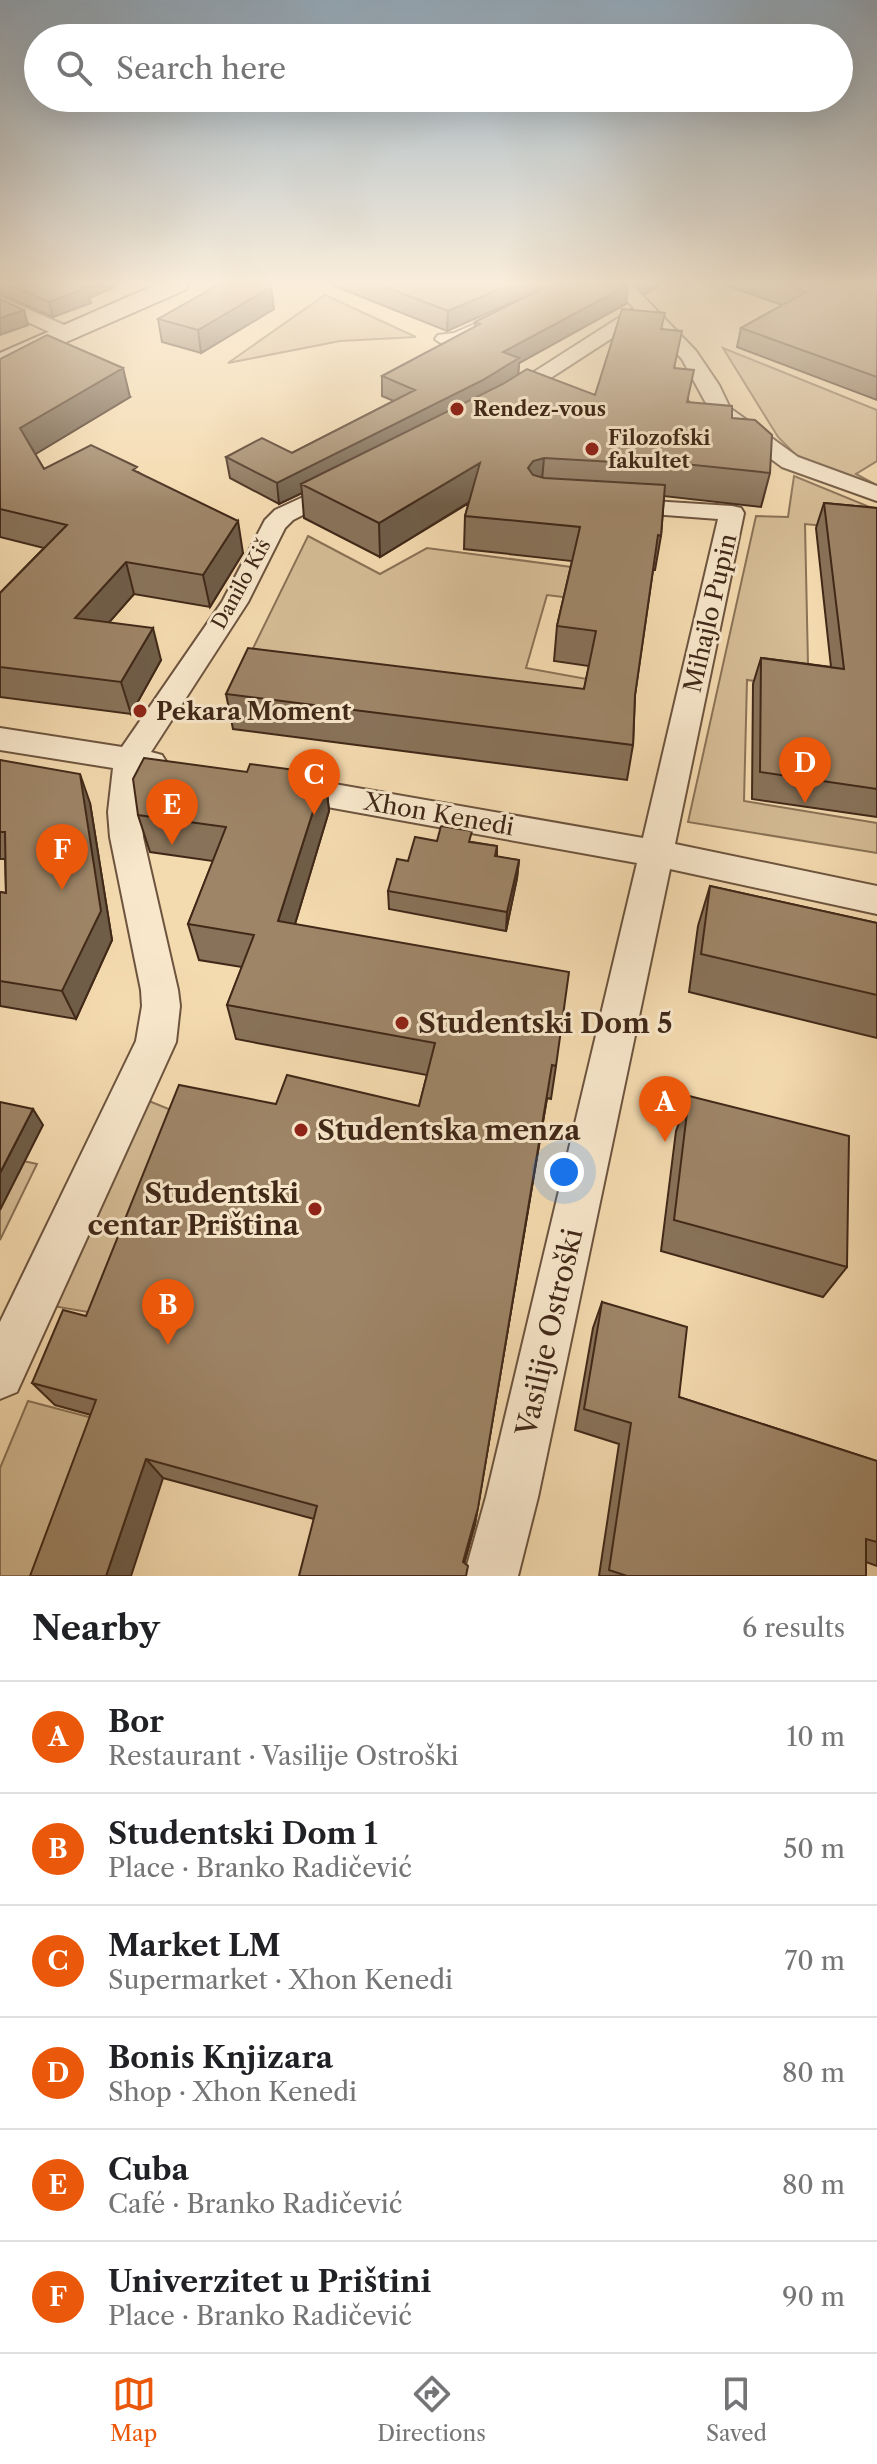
<!DOCTYPE html>
<html lang="en">
<head>
<meta charset="utf-8">
<style>
  :root { --surface:#fff; --page:#f2f2f2; --text:#202124; --muted:#757577; --line:#e0e0e0; --accent:#ea580c }
  body { margin:0; font-family:"Libre Caslon Text",serif; background:var(--page); color:var(--text) }
  .you { position:absolute; left:564px; top:1172px; width:28px; height:28px; margin:-20px; border:6px solid #fff; border-radius:50%; background:#1a73e8; box-shadow:0 0 0 12px #1a73e833 }
  .badge { display:grid; place-items:center; width:52px; height:52px; border-radius:50%; background:var(--accent); color:#fff; font-size:26px; font-weight:700 }
  .pin { position:absolute; translate:-50% -66px; filter:drop-shadow(0 2px 4px #0008) }
  .pin::after { content:''; position:absolute; top:42px; width:28px; height:24px; background:inherit; clip-path:polygon(0 0,100% 0,50% 100%) }
  .list { margin:0; padding:0; list-style:none }
  h2 { display:flex; justify-content:space-between; align-items:center; height:104px; margin:0; padding:0 32px; font-size:34px }
  h2 small { font-size:26px; font-weight:400; color:var(--muted) }
  .list li { display:grid; grid-template-columns:52px 1fr auto; gap:24px; align-items:center; box-sizing:border-box; height:112px; padding:0 32px; border-top:2px solid var(--line) }
  .list b { display:block; font-size:30px; white-space:nowrap }
  .list p { margin:0; font-size:26px; white-space:nowrap; color:var(--muted) }
  .list em { font-size:26px; font-style:normal; color:var(--muted) }
  .icon { flex:none; width:44px; height:44px; fill:none; stroke:currentColor; stroke-width:2; stroke-linecap:round; stroke-linejoin:round }
  .map { position:relative; flex:none; width:877px; height:1576px; overflow:hidden }
  .search { position:absolute; background:var(--surface); box-shadow:0 8px 32px #0002; left:24px; right:24px; top:24px; height:88px; display:flex; align-items:center; gap:20px; box-sizing:border-box; padding:0 28px; border-radius:44px; color:var(--muted); font-size:30px }
  .sheet { height:776px; background:var(--surface) }
  nav { display:flex; justify-content:space-around; align-items:center; box-sizing:border-box; height:112px; border-top:2px solid var(--line); background:var(--surface); font-size:22px; color:var(--muted) }
  nav a { display:grid; justify-items:center; gap:4px }
  nav .on { color:var(--accent) }
  .map>svg:first-child { display:block }
  .green { fill:#d5bc95; stroke:#8a7256; stroke-width:2 }
  .lines { fill:none; stroke-linecap:round; stroke-linejoin:round }
  .minor-casing { stroke:#6d543e; stroke-width:4 }
  .secondary-casing { stroke:#402818; stroke-width:4 }
  .minor { fill:#f8e7cb; fill-rule:evenodd }
  .secondary { fill:#f8e7cb; fill-rule:evenodd }
  .wall { fill:#887259; stroke:#402818; stroke-width:2 }
  .shaded-wall { fill:#6f5d48; stroke:#402818; stroke-width:2 }
  .building { fill:#9e8567; stroke:#402818; stroke-width:2 }
  .poi-dot { fill:#8f2418; stroke:#f8e7cb; stroke-width:3 }
  .labels { text-anchor:middle; dominant-baseline:central; stroke-width:6; stroke-linejoin:round; paint-order:stroke }
  .far-poi-label { font-size:20px; font-weight:bold; fill:#402818; stroke:#f8e7cb; text-anchor:start }
  .far-street-label { font-size:20px; fill:#402818; stroke:#f8e7cb }
  .street-label { font-size:24px; fill:#402818; stroke:#f8e7cb }
  .poi-label { font-size:24px; font-weight:bold; fill:#402818; stroke:#f8e7cb; text-anchor:start }
  .near-poi-label { font-size:28px; font-weight:bold; fill:#402818; stroke:#f8e7cb; text-anchor:start }
  .near-street-label { font-size:28px; fill:#402818; stroke:#f8e7cb }
</style>
</head>
<body>
<div class="map">
<svg width="877" height="1576" viewBox="0 0 877 1576">
  <rect width="100%" height="100%" fill="#f4daaf"/>
  <filter id="stains"><feTurbulence type="fractalNoise" baseFrequency=".0025" numOctaves="4"/><feColorMatrix values="0 0 0 0 .2 0 0 0 0 .09 0 0 0 0 .02 0 0 0 .5 -.17"/></filter>
  <radialGradient id="worn" r=".72"><stop offset=".6" stop-color="#630" stop-opacity="0"/><stop offset="1" stop-color="#630" stop-opacity=".3"/></radialGradient>
  <path class="green" d="M325,295l91,42 -76,4 -112,22z
    M723,348l154,62v51l-21,13 17,9 -2,3 -74,-30 -19,-19z
    M794,476l83,34v21l-72,-7 3,141 -15,21 -46,-6 -3,121 133,22v30l-189,-31 68,-306 32,1z
    M308,536l72,38 47,-26 221,29 -4,30 -97,-12 -21,73 105,19 2,36 -394,-46z
    M144,1099l37,15 -82,200 -52,-9z
    M0,1156l37,8 -37,76z
    M28,1401l76,20 -59,155h-45v-108z"/>
  <g class="lines">
    <defs>
      <path id="minor" d="M613,285h19l64,66 23,34 11,23 68,49 79,29v15l-95,-34 -69,-51 -31,-57 -39,-41 -128,83h-14l-3,-4 3,-4 133,-85z
        M0,297l76,33 3,4 -3,4h-14l-62,-29z
        M491,317l7,2 2,4 -2,4c-18,8 -46,28 -63,12l3,-4 16,-2z
        M340,480l8,2 4,5 -4,5 -55,28 -8,8 -37,74 -97,150 11,3 5,8 -5,8 -19,2 -2,39 2,25 35,153 2,16 -4,36 -159,350 -17,7v-77l136,-281 6,-35 -1,-16 -31,-153 -2,-25 5,-44 -113,-18v-22l122,19 100,-145 43,-82 10,-10z
        M620,499l112,7 9,2 3,5 -69,331 202,42v28l-207,-45 -132,628 -20,79h-54l22,-79 151,-634 -354,-64 -11,-4 -5,-8 5,-8 11,-4 360,63 75,-319 -106,-8 -4,-5 4,-5z"/>
      <path id="secondary" d="M155,285h33l-3,5 -185,81v-18z"/>
    </defs>
    <use href="#minor" class="minor-casing"/>
    <use href="#secondary" class="secondary-casing"/>
    <use href="#minor" class="minor"/>
    <use href="#secondary" class="secondary"/>
  </g>
  <path class="wall" d="M0,285h119l-30,13 2,5 -38,14 -53,-23z
    M332,285h296l-2,19 -107,59 -1,11 77,21 68,-66 12,39 14,34 43,16 38,55 -9,34 -97,-11 -3,40 -6,34h-2l-18,125 -2,50 -6,35 -394,-51 -7,-35 358,-5 5,-23 -35,-5 3,-35 15,-65 -108,-12 1,-33 4,-13 -89,54 -76,-39 -2,-25 -23,11 -49,-26 -4,-21 66,-4 102,-52 -12,-5v-20l93,-49v-5l65,-32 -93,41z
    M636,285h24l-15,9z
    M725,285h152v115l-140,-53 4,-19 41,-23z
    M274,309l-73,44 -39,-11 -4,-23z
    M0,359l130,38 -95,57 9,15 94,3 105,81 -33,54 -76,-13 -25,28 52,38 -30,54 -131,-17v-104l44,-45 -44,-11z
    M824,503l53,5v309l-125,-18 1,-115 8,-26 70,9 -15,-139z
    M0,760l90,43 22,137 -36,79 -76,-13v-114l6,1 -1,-34h-5z
    M247,772l78,2 4,37 -34,113 261,142 -5,33 -4,-1 -72,426 -11,40 -150,-45 -151,-41 -72,-63 -36,-10 -23,-22 54,-67 190,-212 143,2 8,-31 -191,-36 -9,-34 15,-38 -43,-7 -11,-36 25,-63 -63,-9 -12,-37z
    M437,841l35,1 25,4v11l22,3 -2,18 -11,53 -117,-22 -1,-18 20,-30z
    M710,886l167,37v115l-188,-46 9,-66z
    M689,1096l158,171 -24,30 -162,-46 15,-120z
    M602,1302l77,95 198,64v105l-11,-4v14h-267l20,-132 -44,-14 18,-102z"/>
  <path class="shaded-wall" d="M80,285h39l-30,13 2,5 -38,14 -4,-15z
    M509,285h42l-104,46 1,-20z
    M628,285l-2,19 -107,59 -1,15 -217,106 1,9 -23,11 -2,-21 226,-131z
    M646,285h14l-15,9z
    M271,287l3,22 -73,44 -3,-23z
    M24,310l4,15 -28,10v-17z
    M123,368l7,29 -101,61 -9,-30z
    M544,458l-3,33 -13,-23 5,-7z
    M480,463l-1,33 -99,61 -1,-34z
    M238,521l5,32 -33,54 -7,-32z
    M126,562l8,32 -49,56 -10,-32z
    M153,628l8,32 -30,54 -10,-32z
    M80,774l10,29 22,137 -36,79 -14,-28z
    M325,774l4,37 -44,146 -7,-36z
    M519,860l-2,18 -11,53 1,-19z
    M547,1098l-72,426 -14,51 2,-13z
    M33,1109l10,16 -43,85v-37z
    M146,1459l17,19 -32,98h-25z"/>
  <path class="building" d="M9,285h71l-1,1 8,2 -38,14z
    M218,285h52l1,2 -73,43 -40,-11z
    M380,285h129l-61,26z
    M550,285h78l-125,67 16,6 -36,22 -206,103 -51,-26 36,-19 30,15 123,-63 -33,-14 98,-52 -5,-2z
    M784,285h93v92l-136,-49 65,-36z
    M0,299l24,11 -24,8z
    M622,309l43,4 -4,16 21,2 -8,37 20,2 -7,32 45,4v12l23,2 17,15 -2,38 -104,-11v3l-122,-7 -11,3 -5,7 5,7 11,3 121,7 -4,51 -3,-1 -23,160 -2,50 -407,-51 22,-46 336,41 12,-58 -39,-5 23,-99 -115,-11 15,-53 -101,60 -78,-39 202,-100 24,-15 68,26z
    M47,335l76,33 -103,60 24,41 47,-24 46,22 -4,3 105,51 -35,54 -77,-13 -51,56 78,10 -32,54 -121,-15v-74l67,-68 -67,-16v-150z
    M824,503l53,5v281l-117,-17 1,-114 83,11z
    M144,758l103,14 3,-8 75,10 -47,147 291,51 -13,94 -4,-1 -74,443 -15,54 5,4 -2,10h-167l18,-70 -171,-47 -40,117h-76l66,-176 -64,-17 31,-73 23,6 93,-231 97,19 11,-29 132,31 16,-63 -208,-38 27,-70 -66,-11 38,-97 -88,-12 -5,-36z
    M0,760l80,14 21,137 -39,80 -62,-10v-89l6,1 -1,-61h-5z
    M441,826l31,5 -3,11 28,4 -2,10 24,4 -12,52 -119,-21 9,-32 11,2 7,-24 22,4z
    M710,886l167,37v72l-176,-41z
    M689,1096l160,40 -2,131 -173,-47z
    M0,1102l33,7 -33,64z
    M602,1302l85,25 -8,70 198,64v81l-11,-3v37h-239l-18,-6 22,-147 -47,-14z"/>
  <linearGradient id="sky" x2="0" y2="1"><stop stop-color="#94abbd"/><stop offset="0.56" stop-color="#faeedb"/><stop offset="1" stop-color="#faeedb" stop-opacity="0"/></linearGradient>
  <rect width="877" height="506" fill="url(#sky)"/>
  <g class="poi-dot">
    <circle cx="457" cy="409" r="8"/>
    <circle cx="592" cy="449" r="8"/>
    <circle cx="140" cy="711" r="8"/>
    <circle cx="402" cy="1023" r="8"/>
    <circle cx="301" cy="1130" r="8"/>
    <circle cx="315" cy="1209" r="8"/>
  </g>
  <g class="labels">
    <g class="far-poi-label">
      <text x="473" y="409">Rendez-vous</text>
      <text x="608" y="438">Filozofski<tspan x="608" dy="23">fakultet</tspan></text>
    </g>
    <g class="far-street-label">
      <text transform="translate(241 584) rotate(-61)">Danilo Kiš</text>
    </g>
    <g class="street-label">
      <text transform="translate(710 613) rotate(-77)">Mihajlo Pupin</text>
      <text transform="translate(439 814) rotate(10)">Xhon Kenedi</text>
    </g>
    <g class="poi-label">
      <text x="156" y="711">Pekara Moment</text>
    </g>
    <g class="near-poi-label">
      <text x="418" y="1023">Studentski Dom 5</text>
      <text x="317" y="1130">Studentska menza</text>
      <text x="299" y="1193" text-anchor="end">Studentski<tspan x="299" dy="32">centar Priština</tspan></text>
    </g>
    <g class="near-street-label">
      <text transform="translate(549 1332) rotate(-77)">Vasilije Ostroški</text>
    </g>
  </g>
  <rect width="100%" height="100%" filter="url(#stains)"/>
  <rect width="100%" height="100%" fill="url(#worn)"/>
</svg>
<div class="you"></div>
<div class="pin badge" style="left:665px;top:1142px">A</div>
<div class="pin badge" style="left:168px;top:1345px">B</div>
<div class="pin badge" style="left:314px;top:815px">C</div>
<div class="pin badge" style="left:805px;top:803px">D</div>
<div class="pin badge" style="left:172px;top:845px">E</div>
<div class="pin badge" style="left:62px;top:890px">F</div>
<div class="search"><svg class="icon" aria-label="search" viewBox="0 0 24 24"><circle cx="10" cy="10" r="6"/><path d="M15 15l6 6"/></svg>Search here</div>
</div>
<section class="sheet">
<h2>Nearby<small>6 results</small></h2>
<ul class="list">
<li><span class="badge">A</span><div><b>Bor</b><p>Restaurant · Vasilije Ostroški</p></div><em>10 m</em></li>
<li><span class="badge">B</span><div><b>Studentski Dom 1</b><p>Place · Branko Radičević</p></div><em>50 m</em></li>
<li><span class="badge">C</span><div><b>Market LM</b><p>Supermarket · Xhon Kenedi</p></div><em>70 m</em></li>
<li><span class="badge">D</span><div><b>Bonis Knjizara</b><p>Shop · Xhon Kenedi</p></div><em>80 m</em></li>
<li><span class="badge">E</span><div><b>Cuba</b><p>Café · Branko Radičević</p></div><em>80 m</em></li>
<li><span class="badge">F</span><div><b>Univerzitet u Prištini</b><p>Place · Branko Radičević</p></div><em>90 m</em></li>
</ul>
</section>
<nav>
<a class="on"><svg class="icon" aria-label="map" viewBox="0 0 24 24"><path d="M3 6l6-2 6 2 6-2v14l-6 2-6-2-6 2zM9 4v14M15 6v14"/></svg>Map</a>
<a><svg class="icon" aria-label="directions" viewBox="0 0 24 24"><path d="M12 3l9 9-9 9-9-9zM9 14v-3h6M13 9l2 2-2 2"/></svg>Directions</a>
<a><svg class="icon" aria-label="saved" viewBox="0 0 24 24"><path d="M7 4h10v16l-5-4-5 4z"/></svg>Saved</a>
</nav>
</body>
</html>
